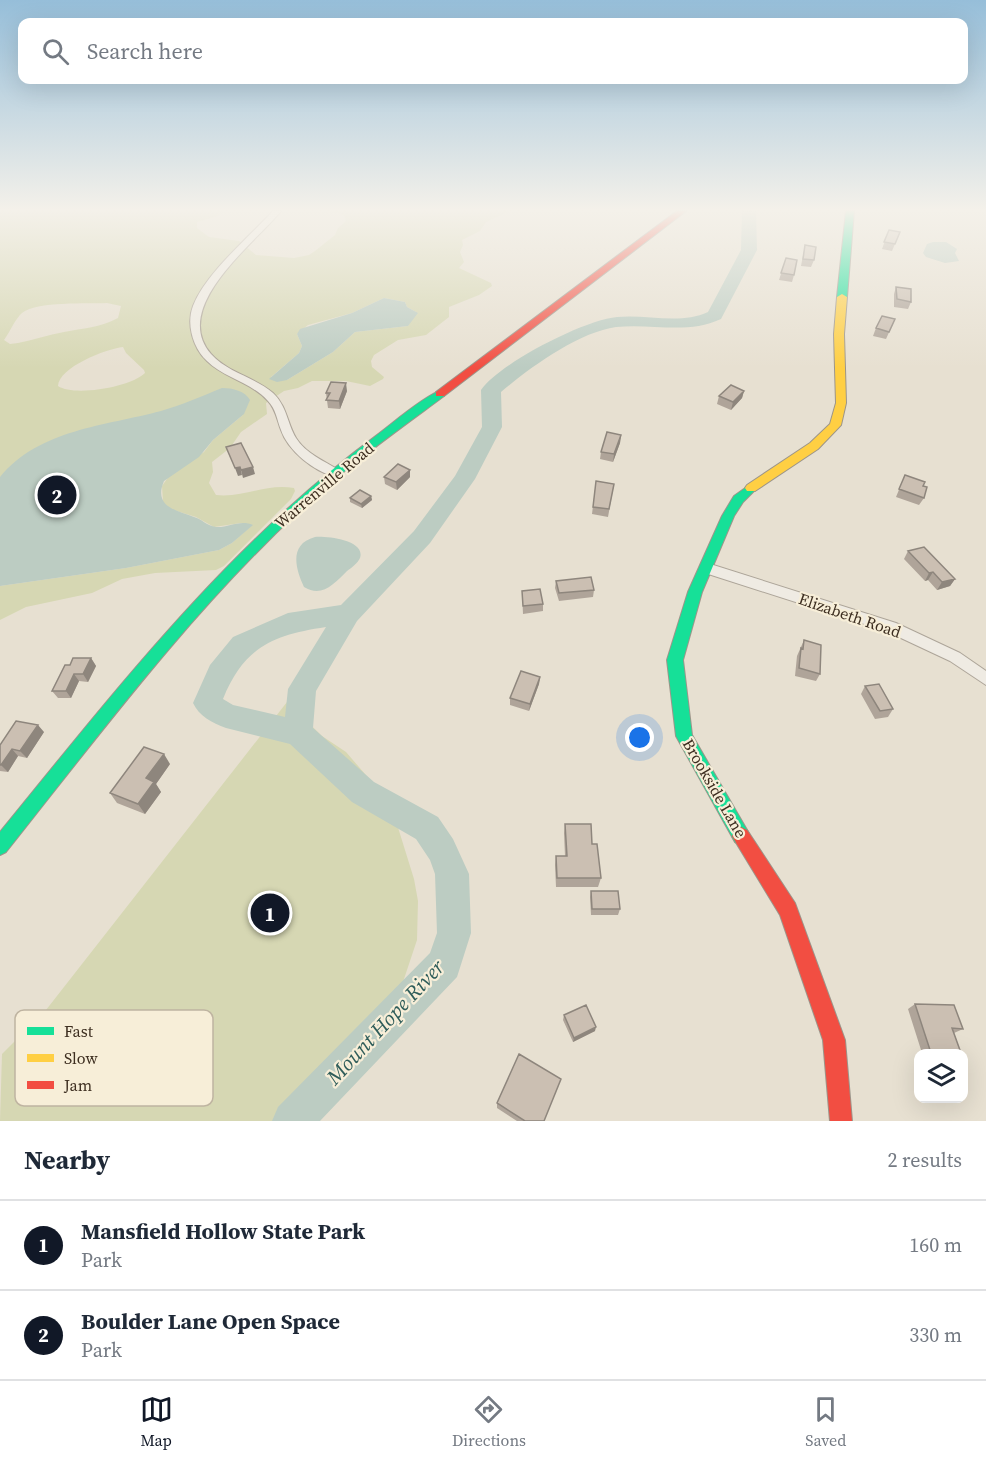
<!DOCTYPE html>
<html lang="en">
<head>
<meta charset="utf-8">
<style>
  :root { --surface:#fff; --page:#f6f6f7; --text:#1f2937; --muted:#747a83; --line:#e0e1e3; --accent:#111827 }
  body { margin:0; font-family:"Source Serif 4",serif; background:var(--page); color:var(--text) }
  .controls { position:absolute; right:18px; bottom:18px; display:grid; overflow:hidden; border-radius:12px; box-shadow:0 6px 24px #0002 }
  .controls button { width:54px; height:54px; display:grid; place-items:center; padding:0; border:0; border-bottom:2px solid var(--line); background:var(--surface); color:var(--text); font:30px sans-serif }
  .you { position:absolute; left:640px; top:738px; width:21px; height:21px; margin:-15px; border:4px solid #fff; border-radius:50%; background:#1a73e8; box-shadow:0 0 0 9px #1a73e833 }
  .badge { display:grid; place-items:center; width:39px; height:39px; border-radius:50%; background:var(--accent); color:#fff; font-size:20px; font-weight:700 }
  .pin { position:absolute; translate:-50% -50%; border:3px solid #fff; box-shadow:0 2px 6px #0006 }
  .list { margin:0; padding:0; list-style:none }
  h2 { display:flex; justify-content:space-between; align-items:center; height:78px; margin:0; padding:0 24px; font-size:26px }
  h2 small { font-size:20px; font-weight:400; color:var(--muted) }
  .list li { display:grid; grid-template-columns:39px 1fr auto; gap:18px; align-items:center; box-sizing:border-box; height:90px; padding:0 24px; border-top:2px solid var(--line) }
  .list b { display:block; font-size:22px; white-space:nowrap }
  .list p { margin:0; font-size:20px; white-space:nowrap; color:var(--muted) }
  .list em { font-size:20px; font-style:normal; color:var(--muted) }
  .icon { flex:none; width:33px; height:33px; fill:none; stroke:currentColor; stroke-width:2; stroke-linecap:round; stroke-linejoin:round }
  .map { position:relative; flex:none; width:986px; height:1121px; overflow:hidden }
  .search { position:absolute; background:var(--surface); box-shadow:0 6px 24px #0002; left:18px; right:18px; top:18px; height:66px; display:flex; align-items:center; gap:15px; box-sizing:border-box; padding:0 21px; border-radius:12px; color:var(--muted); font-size:22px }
  .sheet { height:258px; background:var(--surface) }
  nav { display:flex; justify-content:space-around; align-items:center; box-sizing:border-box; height:84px; border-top:2px solid var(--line); background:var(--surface); font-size:16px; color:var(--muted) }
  nav a { display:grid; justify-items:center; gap:3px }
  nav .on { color:var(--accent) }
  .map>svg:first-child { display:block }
  .green { fill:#d6d7b3; fill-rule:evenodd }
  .water { fill:#bcccc2 }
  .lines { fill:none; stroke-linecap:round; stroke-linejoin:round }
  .river { fill:#bcccc2; fill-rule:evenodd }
  .street-casing { stroke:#ada599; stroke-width:2 }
  .fast-casing { stroke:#9c958a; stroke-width:2 }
  .slow-casing { stroke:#9c958a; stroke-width:2 }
  .jam-casing { stroke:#9c958a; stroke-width:2 }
  .street { fill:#efebe3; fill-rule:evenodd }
  .fast { fill:#16e098; fill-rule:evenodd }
  .slow { fill:#ffcf43; fill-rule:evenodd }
  .jam { fill:#f24e42; fill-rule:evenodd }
  .wall { fill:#afa499 }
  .shaded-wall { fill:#8e867d }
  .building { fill:#cbbfb2; stroke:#8e867d; stroke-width:1.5 }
  .labels { text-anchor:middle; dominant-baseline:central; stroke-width:4.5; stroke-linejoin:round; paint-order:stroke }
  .street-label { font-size:16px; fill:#3d2e20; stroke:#f7eed8 }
  .near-water-label { font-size:21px; font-style:italic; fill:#2f5d5a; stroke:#f7eed8 }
  .key { fill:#f7eed8; stroke:#bfb4a1; stroke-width:1.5 }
  .key-label { font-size:16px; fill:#3d2e20 }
</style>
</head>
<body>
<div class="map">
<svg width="986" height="1121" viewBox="0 0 986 1121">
  <rect width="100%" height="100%" fill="#e7e0d1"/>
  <path class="green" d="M0,211h222l-4,5 -21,6v6l12,9 30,4 17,14 38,3 15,-3 6,-4 20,-16 3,-7 8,-7 -2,-6 -15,-4h181l-24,11 -6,9 -18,9 1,5 -3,7 4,10 -5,6 32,15 1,3 -13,9 -30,12v10l-23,18 -28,5 -24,15 -3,6 1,6 12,10 -1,2 -13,7 -24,-5h-34l-14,7 -14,3 -18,12 1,11 -26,18 -11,16 -18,14 1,10 -4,11 7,12c28,3 50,-12 78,-7l1,3 -4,8 -67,67 -8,4 -61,3 -33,6 -30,14 -66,14 -26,13v-34l126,-18 93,-18 13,-7 20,-18 -11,-2 -27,4 -18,-10 -26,-8 -7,-7 -1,-16 7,-10 35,-24 9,-12 31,-26 -244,169zM384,298l21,4 2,5 9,5 -8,14 -53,6 -22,20 -46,28 -16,-3 28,-24 3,-7 -5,-12 11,-9 44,-12zM107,303l14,3 -3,12c-18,10 -35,10 -54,14 -16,3 -31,8 -46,11l-8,1 -6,-4c6,-8 11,-21 18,-27 14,-12 66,-9 85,-10zM123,347l3,6 18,17 1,3c-14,14 -71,24 -87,13 1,-19 48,-37 65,-39z
    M287,702l35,34 24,16 38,44 12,25 18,58 4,22 -1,39 -14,42 -29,50 -63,89h-311l2,-67 44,-44z"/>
  <path class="water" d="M933,242h13l11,7 -2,4 4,8 -14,2 -19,-6 -3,-4 4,-9z
    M384,298l21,4 2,5 11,6 -10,13 -53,6 -22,20 -46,28 -10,2 -8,-3 30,-26 3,-7 -5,-12 3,-5 52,-16z
    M222,388c11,0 23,3 28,12l-6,14 -31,26 -14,17 -35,24c-11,26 12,29 30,36 8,2 13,9 22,10 12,1 24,-8 37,-2l-21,18 -13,7 -93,18 -126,18v-109c40,-48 105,-51 161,-66 21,-6 41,-15 61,-23z
    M315,537c11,-1 51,3 45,21 -2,5 -9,10 -13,13 -13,13 -25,27 -43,16 -9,-19 -15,-43 11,-50z"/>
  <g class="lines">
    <path class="river" d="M742,211h14l1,39 -36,69c-34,16 -69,4 -105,8 -37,5 -87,41 -115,65l1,35 -27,52 -45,64 -73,78 -41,70 -3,37 61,54 64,35 15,22 16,35 2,59 -14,44 -137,144h-48l6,-14 152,-154 7,-20 -2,-59 -5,-14 -14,-21 -64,-37 -62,-58 -64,-16c-14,-5 -27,-12 -33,-25l17,-38 23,-28 55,-24 53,-8 73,-74 41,-55 27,-49 -1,-37c19,-27 103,-70 136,-73 30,-3 63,8 91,-5l33,-62zM326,627l-38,62 -3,28 -52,-12 -10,-6c21,-52 50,-64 103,-72z"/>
    <defs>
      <path id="street" d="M273,211h8c-27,33 -111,96 -70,143 17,19 44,23 62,39 14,13 14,30 23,45 9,15 28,23 43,32l2,3 -2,3 -4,1c-21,-6 -47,-26 -54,-47 -4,-10 -5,-21 -13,-29 -17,-19 -44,-23 -61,-40 -14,-13 -21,-37 -14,-55 12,-32 57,-70 80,-95z
        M707,563l189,60 64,30 26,18v14l-36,-24 -64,-30 -184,-59 -2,-4 2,-4z"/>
      <path id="fast" d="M846,211h8l-7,86 -5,3 -5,-3z
        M440,391l4,1v4c-50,37 -101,73 -146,116 -109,102 -199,223 -292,340l-6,3v-23c116,-142 229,-288 377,-397 15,-11 47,-39 63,-44z
        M751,484l6,4 -14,14 -9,14 -32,76 -19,68 9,75 55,95 3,6 -3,6 -6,3 -6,-3 -59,-106 -9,-76 21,-68 34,-76 12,-20z"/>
      <path id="slow" d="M842,294l5,3 -3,37 2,69 -5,22 -23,24 -63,42h-8l-2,-3 2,-3 63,-42 20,-19 6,-21 -2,-69 3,-37z"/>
      <path id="jam" d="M677,211h9l-242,185h-8v-4z
        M741,827l6,3 48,73 50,137 7,81h-22l-7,-81 -43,-125 -48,-79 3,-6z"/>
    </defs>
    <use href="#street" class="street-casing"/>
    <use href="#fast" class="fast-casing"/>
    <use href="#slow" class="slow-casing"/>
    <use href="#jam" class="jam-casing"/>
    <use href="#street" class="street"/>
    <use href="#fast" class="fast"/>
    <use href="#slow" class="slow"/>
    <use href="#jam" class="jam"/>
  </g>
  <path class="wall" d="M889,230l11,2 -8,19 -10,-2z
    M805,245l9,15 -3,7 -10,-1z
    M786,258l8,17 -2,7 -13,-2z
    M896,287l15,15 -3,7 -14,-2v-13z
    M895,319l-9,20 -13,-3 3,-8z
    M347,391l-7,18 -12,-1 -2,-15z
    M744,391l-2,7 -11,12 -14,-6 2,-8z
    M621,435l-1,8 -7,19 -13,-3 1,-7z
    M410,470v7l-13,13 -12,-6 -1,-7z
    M905,475l18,11 1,12 -5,7 -23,-8z
    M596,481l18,3 -6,33 -16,-3z
    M371,496l1,4 -10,8 -12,-6v-4z
    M908,551l47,28 -5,7 -13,4 -9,-10 -3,1 -21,-22z
    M556,581l38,9 -1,7 -34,4 -4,-13z
    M522,591l21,13v7l-20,3z
    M804,640l16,34 -4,7 -21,-5 2,-20z
    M91,658l5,8 -8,16 -9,-1 -8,17h-13l-6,-7 18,-26z
    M540,677l-1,7 -10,27 -19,-6v-7z
    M865,686l28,23 -5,8 -13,2 -14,-25z
    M44,732l-17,26 -9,-2 -10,16 -8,-1v-26z
    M170,764l-14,20 5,8 -16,22 -28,-11 -7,-10z
    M565,824l27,20 9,34 -3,9h-42l-1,-22 1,-9h9l-1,-23z
    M591,891l29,18 -2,6h-27l-1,-18z
    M915,1004l48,25 -9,4 7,20h-39l-14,-44z
    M564,1015l31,16 -22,11 -10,-22z
    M497,1103l47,18h-27l-20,-13z"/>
  <path class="shaded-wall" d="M346,383l1,8 -7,18 -1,-8z
    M744,391l-2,7 -11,12 2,-8z
    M621,435l-1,8 -7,19 1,-8z
    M240,467l2,8 -4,1 -3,-8z
    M253,467l2,7 -12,4 -2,-8z
    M410,470v7l-13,13 -1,-8z
    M371,496l1,4 -10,8 -1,-4z
    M933,572l-5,8 -3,1 4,-8z
    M955,579l-5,7 -13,4 5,-8z
    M91,658l5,8 -8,16 -5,-8z
    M74,674l5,7 -8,17 -5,-7z
    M540,677l-1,7 -10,27 1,-7z
    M38,725l6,7 -17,26 -7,-7z
    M12,749l6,7 -10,16 -7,-7z
    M164,754l6,10 -14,20 5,8 -16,22 -7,-10 8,-26z
    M596,1027l-1,4 -22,11 1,-4z"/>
  <path class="building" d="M889,230l11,2 -5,12 -11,-2z
    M805,245l11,2 -2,13 -11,-1z
    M786,258l11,2 -3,15 -13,-2z
    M896,287l15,2v13l-14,-3z
    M882,316l13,3 -6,13 -13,-4z
    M331,382l15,1 -7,18 -13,-1 4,-7h-4z
    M731,385l13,6 -11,11 -14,-6z
    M607,432l14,3 -7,19 -13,-2z
    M241,443l12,24 -12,3 -1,-3 -5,1 -9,-21z
    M398,464l12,6 -14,12 -12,-5z
    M905,475l20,7 -2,4 4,1 -3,11 -25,-9z
    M596,481l18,3 -5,25 -16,-2z
    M360,490l11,6 -10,8 -11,-6z
    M924,547l31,32 -13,3 -9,-10 -4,1 -21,-22z
    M591,577l3,13 -35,3 -3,-12z
    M540,589l3,15 -20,2 -1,-15z
    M804,640l17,5 -1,29 -21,-6 2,-20 2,1z
    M73,658h18l-8,16h-9l-8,17h-14l13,-26h5z
    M521,671l19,6 -10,27 -20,-6z
    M879,684l14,25 -13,2 -15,-25z
    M16,721l22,4 -18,26 -8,-2 -11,16h-1v-20z
    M144,747l20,7 -18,24 8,4 -16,22 -28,-11z
    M565,824h26l1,20h5l4,34h-44l-1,-22h11z
    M591,891h27l2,18h-28z
    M915,1004l39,1 9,24 -11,-1 9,25h-30z
    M586,1005l10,22 -22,11 -10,-23z
    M519,1054l42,25 -17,42h-19l-28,-18z"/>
  <linearGradient id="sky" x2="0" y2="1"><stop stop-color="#96bed9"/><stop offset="0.57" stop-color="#f4f1ea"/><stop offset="1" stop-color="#f4f1ea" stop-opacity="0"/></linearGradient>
  <rect width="986" height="368" fill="url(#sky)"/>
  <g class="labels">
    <g class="street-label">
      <text transform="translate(324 485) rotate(-40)">Warrenville Road</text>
      <text transform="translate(850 615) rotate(19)">Elizabeth Road</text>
      <text transform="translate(715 788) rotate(60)">Brookside Lane</text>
    </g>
    <g class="near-water-label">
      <text transform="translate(385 1022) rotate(-47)">Mount Hope River</text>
    </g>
  </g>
  <rect x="15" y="1010" width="198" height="96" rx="9" class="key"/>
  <rect x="27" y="1027" width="27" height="8" fill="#16e098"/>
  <rect x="27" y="1054" width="27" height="8" fill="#ffcf43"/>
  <rect x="27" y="1081" width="27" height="8" fill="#f24e42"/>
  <g class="key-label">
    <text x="64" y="1037">Fast</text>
    <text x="64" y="1064">Slow</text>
    <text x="64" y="1091">Jam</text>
  </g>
</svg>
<div class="controls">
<button><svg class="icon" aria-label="layers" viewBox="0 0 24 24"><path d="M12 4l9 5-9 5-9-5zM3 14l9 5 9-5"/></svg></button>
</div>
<div class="you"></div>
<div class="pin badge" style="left:270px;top:913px">1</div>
<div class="pin badge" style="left:57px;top:495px">2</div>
<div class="search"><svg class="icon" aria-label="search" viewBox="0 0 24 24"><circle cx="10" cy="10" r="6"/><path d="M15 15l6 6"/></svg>Search here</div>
</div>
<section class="sheet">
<h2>Nearby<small>2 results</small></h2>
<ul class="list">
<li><span class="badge">1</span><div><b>Mansfield Hollow State Park</b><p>Park</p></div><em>160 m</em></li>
<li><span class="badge">2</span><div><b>Boulder Lane Open Space</b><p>Park</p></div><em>330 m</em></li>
</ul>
</section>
<nav>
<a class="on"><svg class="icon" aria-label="map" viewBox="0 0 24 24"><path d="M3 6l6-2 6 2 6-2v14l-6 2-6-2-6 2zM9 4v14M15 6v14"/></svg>Map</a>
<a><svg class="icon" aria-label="directions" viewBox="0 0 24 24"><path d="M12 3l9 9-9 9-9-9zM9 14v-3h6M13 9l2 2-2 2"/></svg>Directions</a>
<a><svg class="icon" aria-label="saved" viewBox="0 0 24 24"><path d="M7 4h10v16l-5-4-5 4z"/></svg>Saved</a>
</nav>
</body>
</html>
